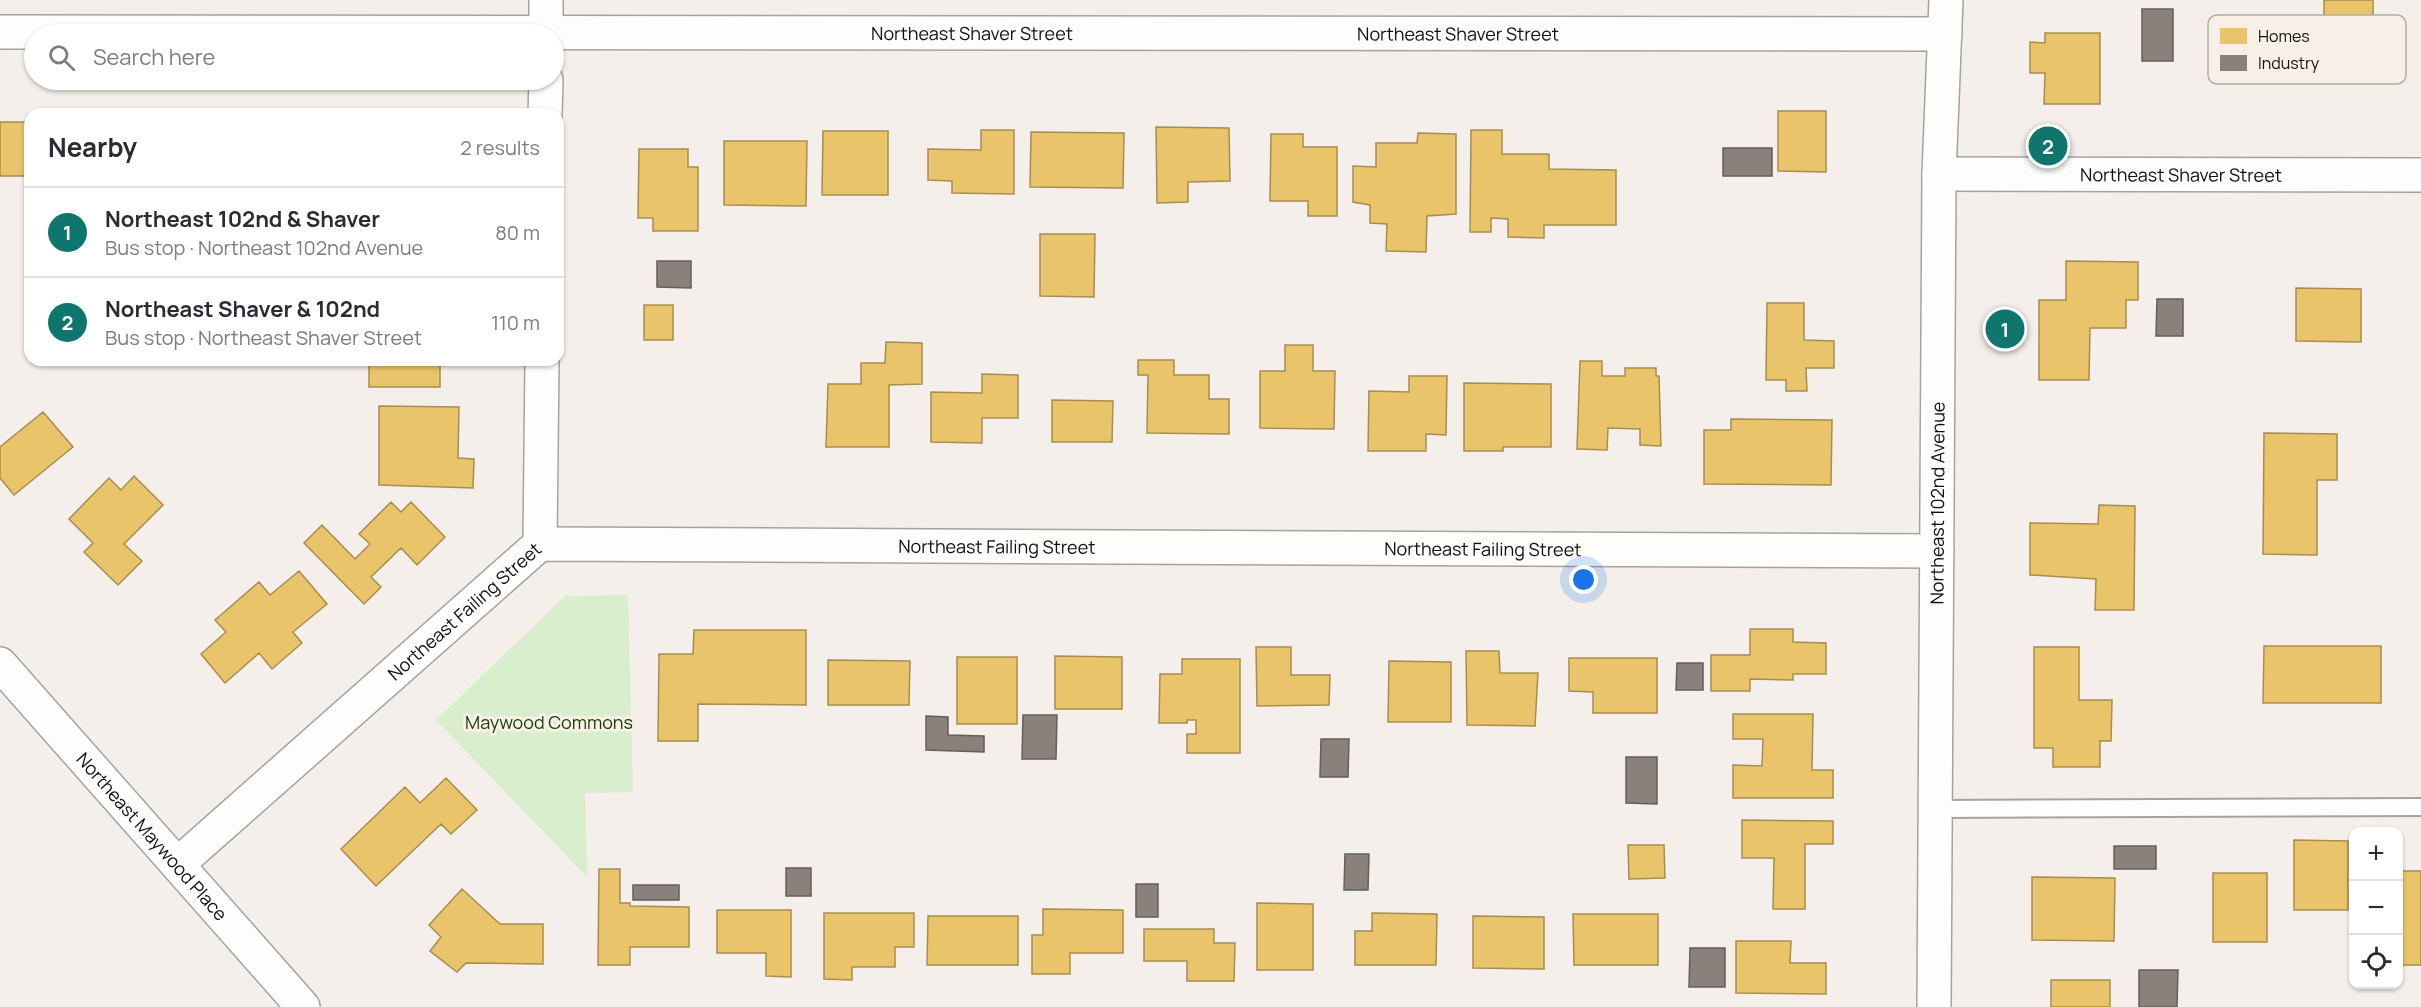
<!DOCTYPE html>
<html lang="en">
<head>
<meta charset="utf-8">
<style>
  :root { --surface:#fff; --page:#f2f2f3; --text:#2b2b33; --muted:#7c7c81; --line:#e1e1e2; --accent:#0f766e }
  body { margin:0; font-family:Manrope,sans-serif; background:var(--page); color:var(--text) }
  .controls { position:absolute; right:18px; bottom:18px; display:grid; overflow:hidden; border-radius:12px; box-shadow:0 2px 4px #0004 }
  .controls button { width:54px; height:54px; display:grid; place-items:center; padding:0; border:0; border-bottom:2px solid var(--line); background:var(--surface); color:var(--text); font:30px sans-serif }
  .you { position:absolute; left:1584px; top:580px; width:21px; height:21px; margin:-15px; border:4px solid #fff; border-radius:50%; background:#1a73e8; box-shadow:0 0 0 9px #1a73e833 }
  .badge { display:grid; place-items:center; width:39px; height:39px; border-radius:50%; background:var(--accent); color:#fff; font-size:20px; font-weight:700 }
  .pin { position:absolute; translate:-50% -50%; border:3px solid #fff; box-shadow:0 2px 6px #0006 }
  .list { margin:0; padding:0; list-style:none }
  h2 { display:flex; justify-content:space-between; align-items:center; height:78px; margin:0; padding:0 24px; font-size:26px }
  h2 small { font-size:20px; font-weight:400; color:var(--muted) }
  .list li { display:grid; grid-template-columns:39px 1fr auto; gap:18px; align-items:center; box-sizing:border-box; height:90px; padding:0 24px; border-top:2px solid var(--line) }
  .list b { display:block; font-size:22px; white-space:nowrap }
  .list p { margin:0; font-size:20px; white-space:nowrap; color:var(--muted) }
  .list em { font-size:20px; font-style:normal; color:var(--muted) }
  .icon { flex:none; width:33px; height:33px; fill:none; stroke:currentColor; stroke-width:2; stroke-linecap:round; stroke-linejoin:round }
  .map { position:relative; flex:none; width:2421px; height:1007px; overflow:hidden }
  .search { position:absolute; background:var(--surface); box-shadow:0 2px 4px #0004; left:24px; top:24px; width:540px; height:66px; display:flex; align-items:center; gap:15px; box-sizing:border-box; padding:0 21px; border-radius:33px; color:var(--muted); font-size:22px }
  .panel { position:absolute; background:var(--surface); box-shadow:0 2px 4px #0004; left:24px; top:108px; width:540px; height:258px; border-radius:18px }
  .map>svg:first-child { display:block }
  .green { fill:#d8eecc }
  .homes { fill:#e9c46a; stroke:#a88d4e; stroke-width:1.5 }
  .industry { fill:#8a817c; stroke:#665e5a; stroke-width:1.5 }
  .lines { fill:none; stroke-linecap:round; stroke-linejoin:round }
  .lane-casing { stroke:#a6a39f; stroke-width:20 }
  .street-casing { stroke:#a6a39f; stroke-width:36 }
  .secondary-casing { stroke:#a6a39f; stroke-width:36 }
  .lane { stroke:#fdfdfc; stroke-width:16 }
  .street { stroke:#fdfdfc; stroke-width:33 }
  .secondary { stroke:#fdfdfc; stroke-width:33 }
  .labels { text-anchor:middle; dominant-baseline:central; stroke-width:6; stroke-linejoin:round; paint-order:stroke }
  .street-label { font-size:18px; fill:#110e0b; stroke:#f8f0e6 }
  .park-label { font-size:18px; fill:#153b05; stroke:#f8f0e6 }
  .key { fill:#f8f0e6; stroke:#b3aca4; stroke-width:1.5 }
  .key-label { font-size:16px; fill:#110e0b }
</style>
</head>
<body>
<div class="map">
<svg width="2421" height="1007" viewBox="0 0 2421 1007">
  <rect width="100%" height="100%" fill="#f4efea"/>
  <path class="green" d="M628,595l5,197 -48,1 2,84 -151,-157 129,-124z"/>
  <path class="homes" d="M2324,0h49v21h-49z
    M2045,33h55v71h-56l1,-31h-15v-31l15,1z
    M1778,111h48v61l-48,-1z
    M0,122h30v54h-30z
    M1156,127l73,1 1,53 -42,1v20l-31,1z
    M981,130h33v64l-62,-1v-12l-24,-1v-31l53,1z
    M1471,130h31v24h47v15l67,1v55h-72v13l-36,-1v-18l-17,-1v14h-21z
    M823,131h65v64h-66z
    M1031,132l93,1 -1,55 -93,-1z
    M1418,133l38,1v80l-29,2 -1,36 -40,-1 1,-27 -17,-1v-18l-17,-3v-36l23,1v-24h41z
    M1271,134h32v13h34v69h-29v-15h-38z
    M724,141h83l-1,65 -82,-1z
    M639,149h49v18h10v64h-45v-13h-15z
    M1040,234h55l-1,63 -54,-1z
    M2066,261l72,1v38h-12v28h-36l-1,52h-50v-80h27z
    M2296,288l65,1v53l-65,-1z
    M1767,303h37v37l30,1v27h-28l1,23h-21v-11h-20z
    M644,305h29v35h-29z
    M886,342l36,1v41l-33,1v62h-63l2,-63h33v-21h24z
    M1285,345h28v26h22l-1,58 -74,-1v-57h25z
    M369,360h71v27h-71z
    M1138,360h36v15h35v24h20v35l-82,-1 1,-58h-10z
    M1580,361h22v15h23v-8h31v8h3l2,70 -21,-1v-16l-32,-1 -1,22 -30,-1z
    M982,374l36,1v43h-36v25l-51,-1v-50l51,1z
    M1409,376h38l-1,59 -20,-1v17h-58l1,-60 40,1z
    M1464,383l87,1v63h-48v4h-39z
    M1052,400l61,1 -1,41h-60z
    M379,406l80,1 -1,51 16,1 -1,29 -94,-3z
    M43,412l30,35 -59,48 -14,-17v-31z
    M1731,419l101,1 -1,65 -127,-1v-54h27z
    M2264,433l73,1v46h-20v75l-54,-1z
    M134,476l29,29 -39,39 18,17 -24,24 -34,-33 9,-9 -24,-24 40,-41 12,12z
    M391,502l10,10 10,-10 34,35 -28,28 -16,-17 -30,29 10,10 -17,17 -60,-61 18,-18 33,34 15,-15 -11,-10z
    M2099,505l36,1 -1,104h-39l1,-31 -66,-4v-52l68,1z
    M299,571l28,33 -34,28 9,11 -30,26 -13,-16 -34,30 -24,-29 25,-22 -11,-12 44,-38 11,13z
    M1750,629h43v13l33,1v31h-33v6l-43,-1v12h-39v-36h39z
    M694,630h112v75l-108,-1v37h-40l1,-87h34z
    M2264,646h117v57h-118z
    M1256,647h35v28h39l-1,30 -72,1z
    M2034,647h45v53h33l-1,41h-11v26h-47v-19h-19z
    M1466,651h33l1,22h38l-3,53 -68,-1z
    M1055,656l67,1v52h-67z
    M957,657h60v67h-60z
    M1569,658h88v55h-64v-21l-24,-1z
    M1182,659h58v94h-53v-19h9v-14h-9v3h-28l1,-49h22z
    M828,660l82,1 -1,44h-81z
    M1389,661l62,1v60h-63z
    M1733,714h80l-1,56h21v28h-100v-33l29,1 1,-27h-30z
    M446,778l31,32 -26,24 -10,-10 -65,62 -35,-37 64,-62 15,16z
    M1742,820l91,1v23h-28v65h-32l1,-51h-32z
    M2294,840l54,1v69h-54z
    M1628,845h36l1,33 -36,1z
    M599,869h21v34h10v3l59,1v40h-59v18h-32z
    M2398,871h23v94h-23z
    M2213,873h54v69h-54z
    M2032,877l83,1 -1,63 -82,-1z
    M462,889l38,35h43v40l-77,-1 -9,9 -27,-21 11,-14 -12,-12z
    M1257,903l56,1v66h-56z
    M1043,909l80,1v43h-53v21h-38v-39h11z
    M717,910h74v67l-25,-1v-23h-49z
    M824,913h90v34h-19v20h-43v13l-28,-1z
    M1372,913l65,1 -1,51h-81v-34h17z
    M1573,914h85v51h-84z
    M928,916h90v49h-91z
    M1473,916l71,1v52l-71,-1z
    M1144,929h70v14h21l-1,38h-47v-20h-43z
    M1736,941h55l-1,22h36v31l-90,-1z
    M2051,980h59v27h-59z"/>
  <path class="industry" d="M2142,9h31v52h-31z
    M1723,148h49v28h-49z
    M657,261h34v27l-34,-1z
    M2157,299h26v37h-27z
    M1677,663h26v27h-27z
    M1023,715h34l-1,44h-34z
    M926,716l22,1v18l36,1v16l-58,-2z
    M1321,739h28l-1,38h-28z
    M1626,757h31v47l-31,-1z
    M2114,846h42v23h-42z
    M1345,854h24l-1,36h-24z
    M786,868h25v28h-25z
    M1136,884h22v33h-22z
    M633,885h46v15h-46z
    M1690,948h35v39h-36z
    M2139,970h39l-1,37h-38z"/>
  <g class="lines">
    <defs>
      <path id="lane" d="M1935,809l486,-2"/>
      <g id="street">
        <path id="s1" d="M0,32l1945,2"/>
        <path d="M546,34v-34"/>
        <path d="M545,114l1,-34"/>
        <path id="s2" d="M1939,174l482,1"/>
        <path d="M540,544l2,-184"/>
        <path id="s3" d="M0,664l303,343"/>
        <path id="s4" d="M178,864l362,-320 1397,7"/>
      </g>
      <g id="secondary">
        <path id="s5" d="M1934,1007l5,-833 7,-174"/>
      </g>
    </defs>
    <use href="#lane" class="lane-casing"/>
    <use href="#street" class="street-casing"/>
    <use href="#secondary" class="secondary-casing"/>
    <use href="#lane" class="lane"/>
    <use href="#street" class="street"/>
    <use href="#secondary" class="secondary"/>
  </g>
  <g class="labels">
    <g class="street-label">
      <text stroke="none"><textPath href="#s1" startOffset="972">Northeast Shaver Street</textPath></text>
      <text stroke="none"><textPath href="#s1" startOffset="1458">Northeast Shaver Street</textPath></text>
      <text stroke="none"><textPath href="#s2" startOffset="242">Northeast Shaver Street</textPath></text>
      <text stroke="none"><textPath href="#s5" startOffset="504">Northeast 102nd Avenue</textPath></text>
      <text stroke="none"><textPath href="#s4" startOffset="940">Northeast Failing Street</textPath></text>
      <text stroke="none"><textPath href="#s4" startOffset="1426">Northeast Failing Street</textPath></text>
      <text stroke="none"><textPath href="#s4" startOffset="382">Northeast Failing Street</textPath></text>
      <text stroke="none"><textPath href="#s3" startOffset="230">Northeast Maywood Place</textPath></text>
    </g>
    <g class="park-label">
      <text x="549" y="722">Maywood Commons</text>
    </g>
  </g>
  <rect x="2208" y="15" width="198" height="69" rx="9" class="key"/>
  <rect x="2220" y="28" width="27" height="16" fill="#e9c46a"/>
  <rect x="2220" y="55" width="27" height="16" fill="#8a817c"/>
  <g class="key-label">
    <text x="2258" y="42">Homes</text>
    <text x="2258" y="69">Industry</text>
  </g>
</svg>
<div class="controls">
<button>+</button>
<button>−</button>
<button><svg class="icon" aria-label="locate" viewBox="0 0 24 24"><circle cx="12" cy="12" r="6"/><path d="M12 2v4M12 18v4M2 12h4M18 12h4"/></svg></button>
</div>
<div class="you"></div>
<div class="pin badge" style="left:2005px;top:329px">1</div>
<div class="pin badge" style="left:2048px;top:146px">2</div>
<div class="search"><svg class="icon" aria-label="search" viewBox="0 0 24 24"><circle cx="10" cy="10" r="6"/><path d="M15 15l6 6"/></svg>Search here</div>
<section class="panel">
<h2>Nearby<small>2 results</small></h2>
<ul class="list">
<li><span class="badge">1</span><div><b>Northeast 102nd &amp; Shaver</b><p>Bus stop · Northeast 102nd Avenue</p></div><em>80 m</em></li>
<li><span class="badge">2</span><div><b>Northeast Shaver &amp; 102nd</b><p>Bus stop · Northeast Shaver Street</p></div><em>110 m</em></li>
</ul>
</section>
</div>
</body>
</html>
